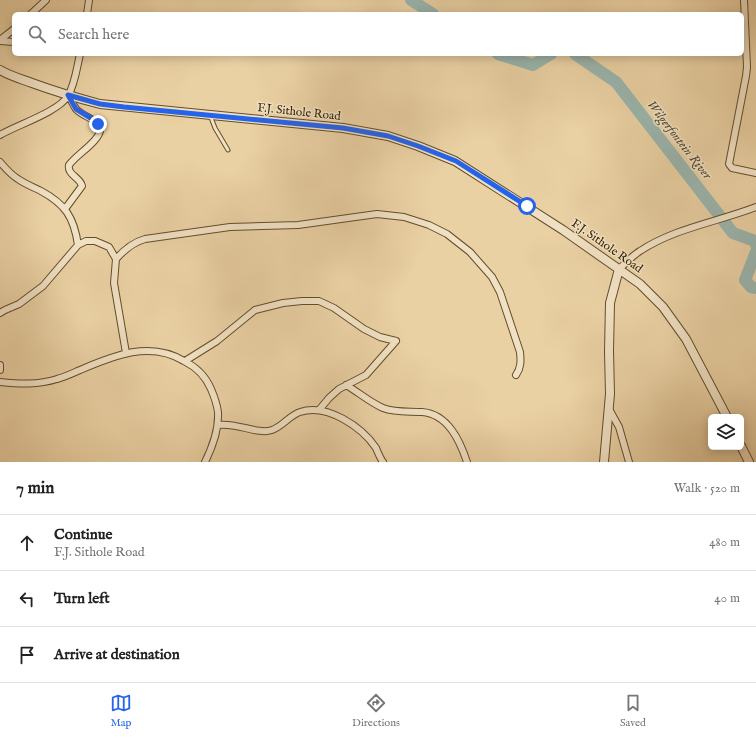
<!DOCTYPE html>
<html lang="en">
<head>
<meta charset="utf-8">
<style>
  :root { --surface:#fff; --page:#f2f2f2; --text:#222; --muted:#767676; --line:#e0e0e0; --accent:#2563eb }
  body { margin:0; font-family:"IM FELL English",serif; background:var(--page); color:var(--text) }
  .controls { position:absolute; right:12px; bottom:12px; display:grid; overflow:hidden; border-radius:6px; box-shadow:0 2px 10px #0003 }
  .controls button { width:36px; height:36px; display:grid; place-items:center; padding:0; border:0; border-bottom:1px solid var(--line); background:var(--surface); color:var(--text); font:20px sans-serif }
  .stop { position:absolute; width:12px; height:12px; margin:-9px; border:3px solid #2563eb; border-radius:50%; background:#fff }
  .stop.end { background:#2563eb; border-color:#fff; box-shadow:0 1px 4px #0008 }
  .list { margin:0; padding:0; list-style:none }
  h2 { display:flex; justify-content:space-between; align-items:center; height:52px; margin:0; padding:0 16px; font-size:17px }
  h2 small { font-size:13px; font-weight:400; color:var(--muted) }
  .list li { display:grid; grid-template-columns:26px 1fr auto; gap:12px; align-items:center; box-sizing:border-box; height:56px; padding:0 16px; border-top:1px solid var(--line) }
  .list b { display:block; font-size:15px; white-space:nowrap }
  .list p { margin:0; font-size:13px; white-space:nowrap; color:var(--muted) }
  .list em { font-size:13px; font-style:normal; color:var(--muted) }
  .icon { flex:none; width:22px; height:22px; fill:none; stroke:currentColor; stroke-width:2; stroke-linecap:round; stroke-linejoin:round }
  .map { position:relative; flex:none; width:756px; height:462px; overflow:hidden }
  .search { position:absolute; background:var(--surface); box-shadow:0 2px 10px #0003; left:12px; right:12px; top:12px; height:44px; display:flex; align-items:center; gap:10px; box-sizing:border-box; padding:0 14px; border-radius:6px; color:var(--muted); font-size:15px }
  .sheet { height:220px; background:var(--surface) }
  nav { display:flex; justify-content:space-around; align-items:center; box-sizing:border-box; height:56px; border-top:1px solid var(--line); background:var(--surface); font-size:11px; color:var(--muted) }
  nav a { display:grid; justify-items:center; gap:2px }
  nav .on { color:var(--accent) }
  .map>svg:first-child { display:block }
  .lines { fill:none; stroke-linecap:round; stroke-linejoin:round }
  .stream { stroke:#727a6a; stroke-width:2 }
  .river { stroke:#9ab5ae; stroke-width:12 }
  .service-casing { stroke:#634e2b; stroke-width:5 }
  .minor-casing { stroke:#634e2b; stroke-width:8 }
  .tertiary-casing { stroke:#634e2b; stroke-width:10 }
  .service { stroke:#f1e1c4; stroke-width:3 }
  .minor { stroke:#f1e1c4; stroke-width:6 }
  .tertiary { stroke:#f1e1c4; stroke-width:8 }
  .route { stroke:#2563eb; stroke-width:5 }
  .labels { text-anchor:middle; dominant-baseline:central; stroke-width:3; stroke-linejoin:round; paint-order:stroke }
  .street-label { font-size:12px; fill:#362203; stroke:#f1e1c4 }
  .water-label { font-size:13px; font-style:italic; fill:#4f472e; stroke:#f1e1c4 }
</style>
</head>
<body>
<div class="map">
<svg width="756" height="462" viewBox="0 0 756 462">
  <rect width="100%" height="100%" fill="#ead1a4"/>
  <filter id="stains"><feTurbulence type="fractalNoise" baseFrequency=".005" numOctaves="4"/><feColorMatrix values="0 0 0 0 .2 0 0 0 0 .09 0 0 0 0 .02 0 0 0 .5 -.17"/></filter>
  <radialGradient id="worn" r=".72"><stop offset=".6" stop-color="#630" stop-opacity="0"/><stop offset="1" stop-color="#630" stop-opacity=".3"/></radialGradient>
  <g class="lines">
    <path class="stream" d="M755,241l1,-1"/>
    <path class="river" d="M411,0l22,14
      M498,54l35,11 18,-11
      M575,54l41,28 117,151 22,8 1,4
      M756,252l-11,28 6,7 5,1"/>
    <defs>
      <path id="service" d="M210,115l5,13 13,22"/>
      <path id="minor" d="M744,0l3,67 -1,9 -17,88 3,4 24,5
        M31,14l15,-14
        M87,14l2,-14
        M0,40l14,-11
        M0,41l14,1
        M0,135c17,-10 58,-23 68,-39 7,-12 9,-29 12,-42
        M0,162c6,7 11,13 18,17 7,5 15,8 23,12 24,13 33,26 37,54
        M65,209l17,-23c-2,-9 -15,-11 -13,-21 7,-9 17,-15 25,-24 18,-20 -8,-21 -18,-32 -3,-4 -5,-10 -8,-14
        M116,259c8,-9 18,-17 29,-20l85,-12 68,-2 79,-11 27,3 25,8 18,9 23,18 22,25 8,15 20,60c1,9 1,16 -4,23
        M619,269c7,-6 13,-13 21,-18 35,-23 77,-29 116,-44
        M0,313l5,-3 14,-6 24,-18 35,-41 8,-4h9l14,6 7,12 -2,24 12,70
        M185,361l32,-20 38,-31 28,-7 19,-2h17l15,7 30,21 16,8 16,4
        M0,365v5
        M0,382c20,2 38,3 57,-3 8,-2 16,-6 23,-9 33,-14 70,-30 104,-9 12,6 22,16 27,28 3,7 6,16 7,23 1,17 -6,36 -13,50
        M346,385c12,7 25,18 37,23 13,5 26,3 39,4 26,2 38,29 45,50
        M609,409l10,18 10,35
        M319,410l10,-12 10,-9 27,-14 30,-34
        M218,425c18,-3 39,10 54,5 11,-4 18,-15 28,-18 27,-9 62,15 76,36 2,5 4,10 7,14"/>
      <path id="tertiary" d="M0,70c10,6 21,9 32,13 22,8 45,15 68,21l243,24 45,8 30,10 37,15 108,69 77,54 23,23 23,32 41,78
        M741,446l8,16
        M604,462l6,-68 -1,-43 1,-48 9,-34"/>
    </defs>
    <use href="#service" class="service-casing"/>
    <use href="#minor" class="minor-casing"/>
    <use href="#tertiary" class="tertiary-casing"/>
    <use href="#service" class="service"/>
    <use href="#minor" class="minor"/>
    <use href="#tertiary" class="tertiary"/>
  </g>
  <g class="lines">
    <path class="route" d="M98,124l-4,-4 -18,-11 -8,-14 32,9 24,3 219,21 45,8 30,10 38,15 71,45"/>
  </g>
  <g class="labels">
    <g class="street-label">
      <text transform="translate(299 112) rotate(6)">F.J. Sithole Road</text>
      <text transform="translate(607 246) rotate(35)">F.J. Sithole Road</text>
    </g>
    <g class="water-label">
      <text transform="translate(679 140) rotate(52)">Wilgerfontein River</text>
    </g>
  </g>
  <rect width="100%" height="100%" filter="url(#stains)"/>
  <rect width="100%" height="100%" fill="url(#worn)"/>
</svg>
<div class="controls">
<button><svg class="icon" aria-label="layers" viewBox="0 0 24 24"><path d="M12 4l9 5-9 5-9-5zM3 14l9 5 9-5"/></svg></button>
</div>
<div class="stop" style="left:527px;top:206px"></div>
<div class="stop end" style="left:98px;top:124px"></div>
<div class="search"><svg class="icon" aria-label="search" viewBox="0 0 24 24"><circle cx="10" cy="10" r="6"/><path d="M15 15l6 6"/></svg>Search here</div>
</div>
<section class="sheet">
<h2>7 min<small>Walk · 520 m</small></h2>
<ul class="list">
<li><svg class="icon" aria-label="ahead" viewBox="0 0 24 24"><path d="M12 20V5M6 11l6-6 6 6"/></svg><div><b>Continue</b><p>F.J. Sithole Road</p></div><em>480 m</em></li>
<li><svg class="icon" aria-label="left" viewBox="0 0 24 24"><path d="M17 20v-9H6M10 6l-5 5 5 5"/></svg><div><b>Turn left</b></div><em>40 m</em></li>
<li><svg class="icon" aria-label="arrive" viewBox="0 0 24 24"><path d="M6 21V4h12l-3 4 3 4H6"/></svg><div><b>Arrive at destination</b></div></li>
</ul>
</section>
<nav>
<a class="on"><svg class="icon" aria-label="map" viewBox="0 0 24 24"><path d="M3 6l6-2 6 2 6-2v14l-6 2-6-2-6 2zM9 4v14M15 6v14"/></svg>Map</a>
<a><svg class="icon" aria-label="directions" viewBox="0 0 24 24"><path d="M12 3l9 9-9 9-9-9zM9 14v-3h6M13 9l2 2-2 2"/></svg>Directions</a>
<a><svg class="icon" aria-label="saved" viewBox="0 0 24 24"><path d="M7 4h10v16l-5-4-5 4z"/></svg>Saved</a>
</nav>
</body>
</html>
